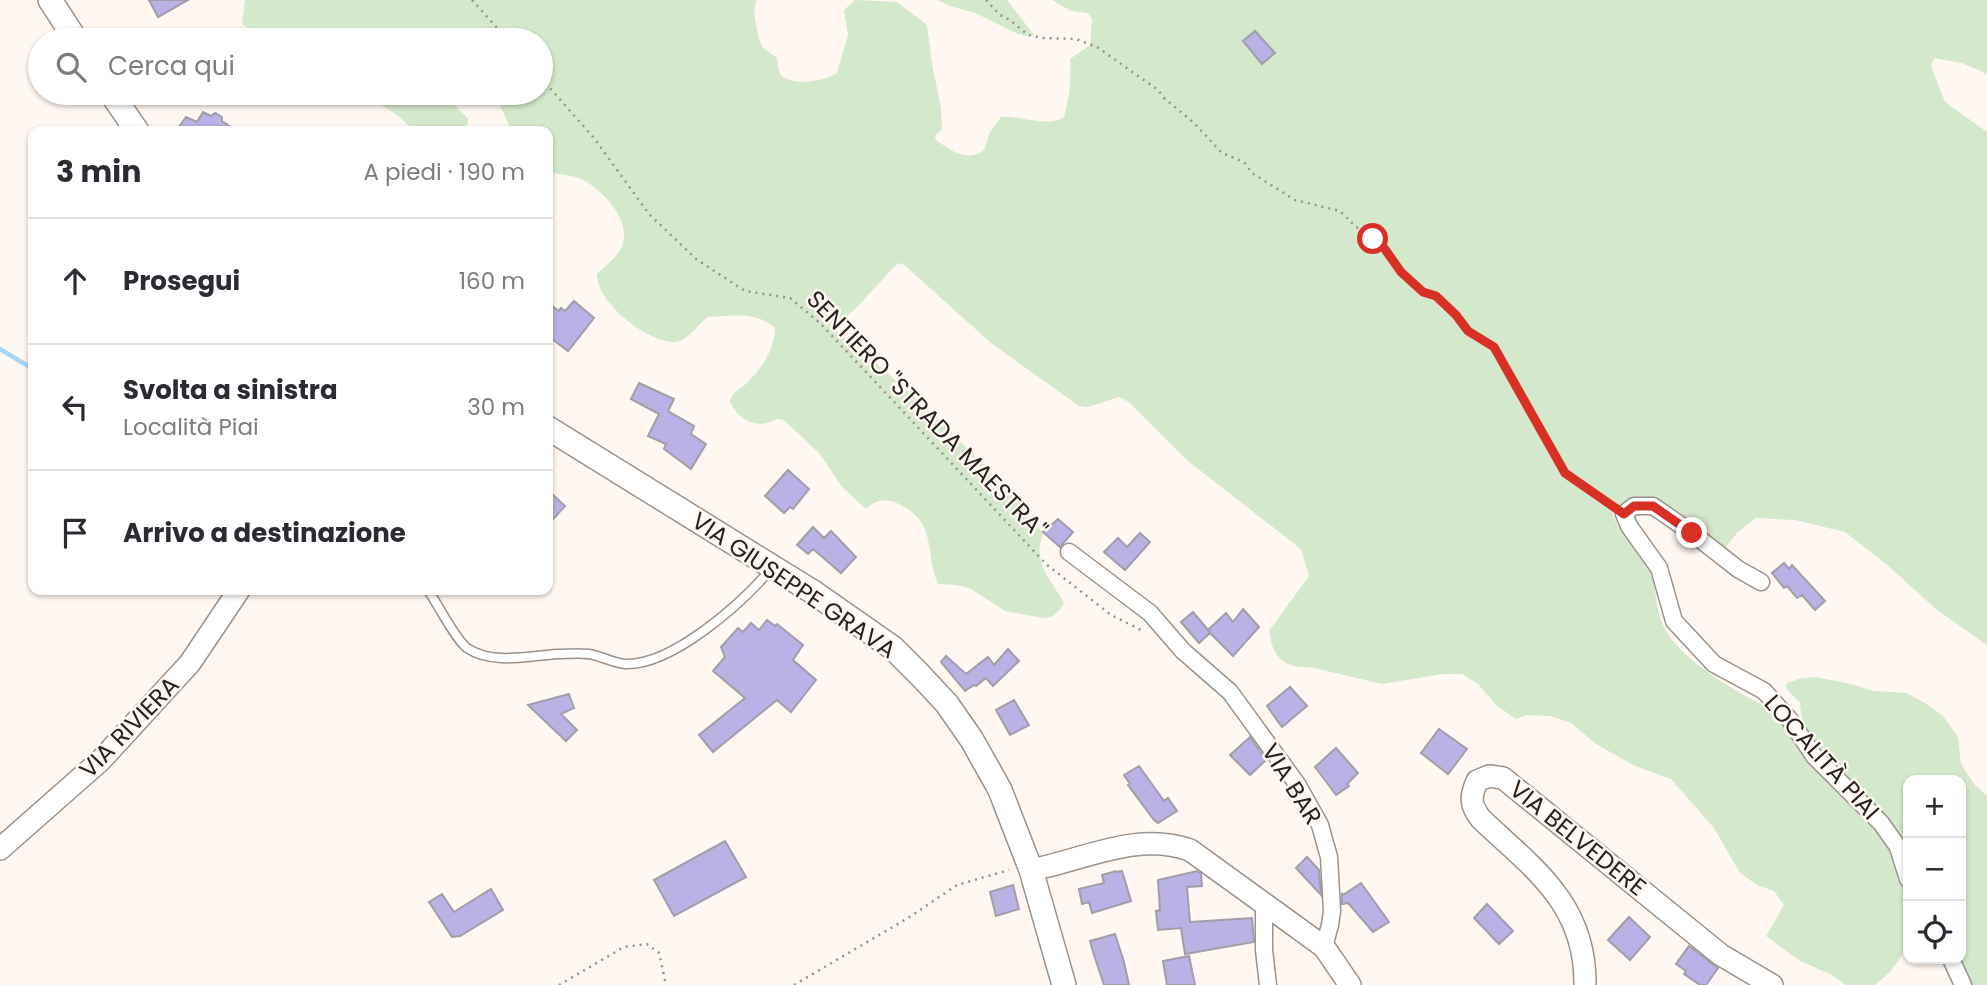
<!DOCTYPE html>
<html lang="it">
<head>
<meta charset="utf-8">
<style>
  :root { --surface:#fff; --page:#f7f7f7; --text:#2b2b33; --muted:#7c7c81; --line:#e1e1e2 }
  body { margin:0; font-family:Poppins,sans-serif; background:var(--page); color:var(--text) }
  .controls { position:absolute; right:21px; bottom:21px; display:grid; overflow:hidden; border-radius:14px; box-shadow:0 2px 5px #0004 }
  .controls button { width:63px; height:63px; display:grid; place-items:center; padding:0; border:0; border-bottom:2px solid var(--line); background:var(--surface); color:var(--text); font:35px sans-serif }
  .stop { position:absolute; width:21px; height:21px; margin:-16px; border:5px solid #d93025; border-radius:50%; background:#fff }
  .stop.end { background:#d93025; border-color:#fff; box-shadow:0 2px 7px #0008 }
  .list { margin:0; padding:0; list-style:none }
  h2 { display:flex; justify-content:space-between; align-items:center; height:91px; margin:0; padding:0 28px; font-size:30px }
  h2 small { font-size:23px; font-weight:400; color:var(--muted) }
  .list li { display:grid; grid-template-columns:46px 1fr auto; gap:21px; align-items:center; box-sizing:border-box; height:126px; padding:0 28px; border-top:2px solid var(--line) }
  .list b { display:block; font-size:26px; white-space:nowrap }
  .list p { margin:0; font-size:23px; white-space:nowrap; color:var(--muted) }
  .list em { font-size:23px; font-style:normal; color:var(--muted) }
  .icon { flex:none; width:38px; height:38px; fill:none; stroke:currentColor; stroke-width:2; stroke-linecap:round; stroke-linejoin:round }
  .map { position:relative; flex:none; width:1987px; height:985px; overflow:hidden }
  .search { position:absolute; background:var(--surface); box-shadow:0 2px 5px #0004; left:28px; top:28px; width:525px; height:77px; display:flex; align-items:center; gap:18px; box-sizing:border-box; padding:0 24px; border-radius:38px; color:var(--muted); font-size:26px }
  .panel { position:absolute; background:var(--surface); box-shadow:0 2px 5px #0004; left:28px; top:126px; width:525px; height:469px; border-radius:14px }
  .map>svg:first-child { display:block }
  .green { fill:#d4e8cb }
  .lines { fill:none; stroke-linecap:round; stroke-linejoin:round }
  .stream { stroke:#a8d5fc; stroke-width:4.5 }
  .building { fill:#bab1e4; stroke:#a09ea8; stroke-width:2 }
  .service-casing { stroke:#9b928b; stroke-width:11 }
  .minor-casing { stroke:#9b928b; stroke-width:19 }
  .tertiary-casing { stroke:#9b928b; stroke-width:24 }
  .secondary-casing { stroke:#9b928b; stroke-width:26 }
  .path { stroke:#98928e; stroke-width:2.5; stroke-dasharray:2 5; stroke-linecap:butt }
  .service { stroke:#fff; stroke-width:8 }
  .minor { stroke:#fff; stroke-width:16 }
  .tertiary { stroke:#fff; stroke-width:21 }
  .secondary { stroke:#fff; stroke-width:23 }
  .route { stroke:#d93025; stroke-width:9 }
  .labels { text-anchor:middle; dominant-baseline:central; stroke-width:5; stroke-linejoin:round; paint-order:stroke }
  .street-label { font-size:24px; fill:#272321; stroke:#fff7f1 }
</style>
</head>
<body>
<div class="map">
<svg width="1987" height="985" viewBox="0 0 1987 985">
  <rect width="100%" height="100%" fill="#fff7f1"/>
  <path class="green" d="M245,0h511l-2,14 5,26 4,8 14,10c1,5 1,13 4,17 10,12 46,6 56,-2l11,-38 -4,-25 11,-10 42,2 30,23 5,39 9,44 1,21 -7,7 1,4c14,10 31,23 48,10l6,-18 11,-15c18,-2 48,11 63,0 5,-19 8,-38 6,-58l20,-14 2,-26 -4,-6 -17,-2 -19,-11h935v74l-25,-11 -28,-5 -3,8 14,36 42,30v513l-51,-36 -50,-45 -41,-32 -50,-12 -39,-2 -19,15 -13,16 -92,-48 -15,6 -4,6c0,14 25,33 33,47 11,19 8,38 14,57 10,38 76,75 109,91l115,126 24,60v53l-18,25 -15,13h-29l-16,-11 -30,-13 -34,-25 18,-31 -10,-14 -17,-6 -17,-12 -26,-45 -43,-49 -36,-13 -39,-22 -25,-21 -21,-7 -23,-1 -11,4 -20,-14 -18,-21 -16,-10h-20l-60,10 -72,-17c-26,2 -38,-11 -41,-36l40,-55 -8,-27 -113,-88 -59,-59 -10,-5 -31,10 -9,-1 -88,-63 -89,-80 -6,2 -40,43 -24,21c71,51 132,116 193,178l-3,3 21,23c-11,31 7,44 21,70l-4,7 -9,7 -8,1 -38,-7 -34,-22 -14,-4 -19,-1c-14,-34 0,-62 -41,-81 -12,-5 -22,-3 -31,6l-24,-22 -22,-33 -36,-34 -7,-1c-19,11 -38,2 -47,-17 2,-11 11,-13 18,-20 15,-15 26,-32 27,-54 -18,-17 -44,-12 -67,-11 -11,8 -20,25 -35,25 -26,0 -77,-40 -76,-68 7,-7 18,-15 23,-24 15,-25 -15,-58 -35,-69 -10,-7 -26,-5 -37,-10v-40h-36l-18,-38h47v-53h-274l-25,-16z
    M937,0h70l27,35 -9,1 -7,-2 -43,-21 -25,-7z
    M361,93h83l24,26v5l-8,7h-45l-19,-17z
    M1816,677l35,7 22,7 33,2 21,11 16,12 15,21 3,27 13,20 13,12v189h-17l-11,-26h2v-179h-53v89l-105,-137 -3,-29 -14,-15 1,-5 15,-5z"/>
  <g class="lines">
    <path class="stream" d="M0,349l33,20"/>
  </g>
  <path class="building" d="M149,0h39l-30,17z
    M1255,31l20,22 -13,11 -19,-23z
    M203,112l8,4 4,-3 7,4v4l15,10h-61l10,-14 11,5z
    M574,301l20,17 -26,33 -20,-15v-33l11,8 2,-3 4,3z
    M639,383l35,16 -6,12 26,15 -3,8 15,10 -15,25 -27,-20 2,-5 -18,-8 11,-22 -28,-15z
    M788,470l21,19 -16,20 -3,-2 -6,6 -19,-17z
    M548,490l17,16 -17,19z
    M1058,519l15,13 -13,15 -17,-15z
    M813,527l11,11 7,-7 25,26 -15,16 -28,-24 -5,5 -11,-9z
    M1140,533l10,9 -25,28 -21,-18 14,-14 9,9z
    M1784,563l5,6 3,-4 33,36 -10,9 -13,-15 -5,3 -10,-12 -3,2 -12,-15z
    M1243,609l16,18 -26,29 -25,-25 2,2 -11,10 -18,-21 12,-10 15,18 18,-17 7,9z
    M767,620l8,6 2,-2 26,21 -10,15 23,20 -25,32 -14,-12 -64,52 -14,-17 46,-37 -32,-27 12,-14 -4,-10 17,-19 5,4 8,-9 8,7z
    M1008,649l11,12 -26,25 -7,-8 -10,8 -2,-1 -9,6 -24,-29 5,-6 20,18 22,-17 6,8z
    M1290,687l17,19 -25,21 -15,-21z
    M569,694l5,14 -13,6 16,16 -11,11 -38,-36z
    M1014,700l15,25 -19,10 -14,-25z
    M1439,729l28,20 -19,25 -27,-21z
    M1250,737l16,23 -16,15 -20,-20z
    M1336,748l22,25 -11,11 2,2 -13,9 -21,-28z
    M1139,766l25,35 4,-3 9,13 -19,12 -4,-3 -26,-35 2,-1 -6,-9z
    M725,841l21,36 -72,39 -20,-36z
    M1307,857l12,13 2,25 -25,-27z
    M1116,871l1,1 5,-1 9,30 -39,12 -3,-11 -7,2 -3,-15 25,-6 -2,-8z
    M1197,871l4,3 1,12 -15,1 3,35 62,-4 2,24 -69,12 -4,-26 -23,2 -2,-19 4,-1 -2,-30z
    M1361,883l28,39 -16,10 -25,-29 -6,1v-11l1,2z
    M1013,885l6,24 -23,7 -6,-24z
    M491,889l12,21 -43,26 -8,1 -23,-35 13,-8 12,18z
    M1487,904l26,27 -14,13 -25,-26z
    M1629,917l21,20 -20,23 -22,-20z
    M1115,934l9,28 5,23h-25l-11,-33 -3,-11z
    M1689,946l29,22 -12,17h-6l-16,-11 2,-3 -10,-7z
    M1189,956l6,29h-28l-4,-24z"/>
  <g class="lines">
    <defs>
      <path id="service" d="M428,590c9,13 28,50 39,58 25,17 61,8 90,6 10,0 21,-1 32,0 12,2 24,9 36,10 47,2 117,-61 146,-95"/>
      <path id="minor" d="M1069,552l81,61 33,38 47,41 67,92 23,41 9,32 3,54 -2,14 -6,22
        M1761,582l-23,-13 -46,-36 -39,-27h-19l-10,8 5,12 30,42 15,53 40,43 50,27 26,29 24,36 67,67 17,24 10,32
        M1264,903v47l4,35
        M1951,959l12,26"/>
      <path id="tertiary" d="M0,849l101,-89 89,-97 49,-73
        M1031,870c52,-10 106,-39 159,-20l134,97 26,38
        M1585,985c1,-81 -51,-116 -104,-166 -11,-14 -11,-22 -4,-38l12,-5 14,2 218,177 51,30"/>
      <path id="secondary" d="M50,0l26,40
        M111,93l26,38
        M548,428l265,164 80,56 27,27 27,29 25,36 28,50 31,80 33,115"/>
    </defs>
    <use href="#service" class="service-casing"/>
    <use href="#minor" class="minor-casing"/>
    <use href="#tertiary" class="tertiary-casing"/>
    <use href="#secondary" class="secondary-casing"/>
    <path class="path" d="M472,0l36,40
      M986,0l14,15 10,5 18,15 15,3 33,1 21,8 61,43 6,8 30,25 28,30 22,9 8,11 43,27 45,11 16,16 10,4 16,14 19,27 22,20 13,4 20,19 12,16 26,16 71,126 48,33
      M541,78l53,60 55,76 47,45 49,32 45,7 30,25 226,241 65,51 34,17
      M559,985l65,-38 23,-3 12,9 7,32
      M794,985l114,-67 49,-33 52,-15"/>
    <use href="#service" class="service"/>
    <use href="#minor" class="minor"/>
    <use href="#tertiary" class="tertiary"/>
    <use href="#secondary" class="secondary"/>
  </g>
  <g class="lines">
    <path class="route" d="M1373,239l9,6 19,27 22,20 13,4 20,19 12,16 26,16 71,126 59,41 10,-8h19l39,27"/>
  </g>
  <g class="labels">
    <g class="street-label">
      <text transform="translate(927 414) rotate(46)">SENTIERO "STRADA MAESTRA"</text>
      <text transform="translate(794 585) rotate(34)">VIA GIUSEPPE GRAVA</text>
      <text transform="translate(129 727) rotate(-46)">VIA RIVIERA</text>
      <text transform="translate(1822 757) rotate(48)">LOCALITÀ PIAI</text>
      <text transform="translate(1292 784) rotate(58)">VIA BAR</text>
      <text transform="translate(1578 838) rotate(39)">VIA BELVEDERE</text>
    </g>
  </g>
</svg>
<div class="controls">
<button>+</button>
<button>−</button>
<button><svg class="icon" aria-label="locate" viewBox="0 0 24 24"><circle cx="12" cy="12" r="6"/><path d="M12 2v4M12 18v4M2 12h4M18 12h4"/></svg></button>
</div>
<div class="stop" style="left:1373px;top:239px"></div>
<div class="stop end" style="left:1692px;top:533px"></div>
<div class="search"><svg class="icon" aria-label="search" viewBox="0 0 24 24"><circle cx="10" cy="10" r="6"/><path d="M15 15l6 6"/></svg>Cerca qui</div>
<section class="panel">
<h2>3 min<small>A piedi · 190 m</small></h2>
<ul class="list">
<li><svg class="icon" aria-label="ahead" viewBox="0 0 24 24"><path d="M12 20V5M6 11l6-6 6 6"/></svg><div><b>Prosegui</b></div><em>160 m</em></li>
<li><svg class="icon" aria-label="left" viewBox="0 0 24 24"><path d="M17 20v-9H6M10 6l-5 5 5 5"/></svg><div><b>Svolta a sinistra</b><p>Località Piai</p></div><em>30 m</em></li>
<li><svg class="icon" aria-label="arrive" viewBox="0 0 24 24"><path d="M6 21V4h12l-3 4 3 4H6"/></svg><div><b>Arrivo a destinazione</b></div></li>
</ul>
</section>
</div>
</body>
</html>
